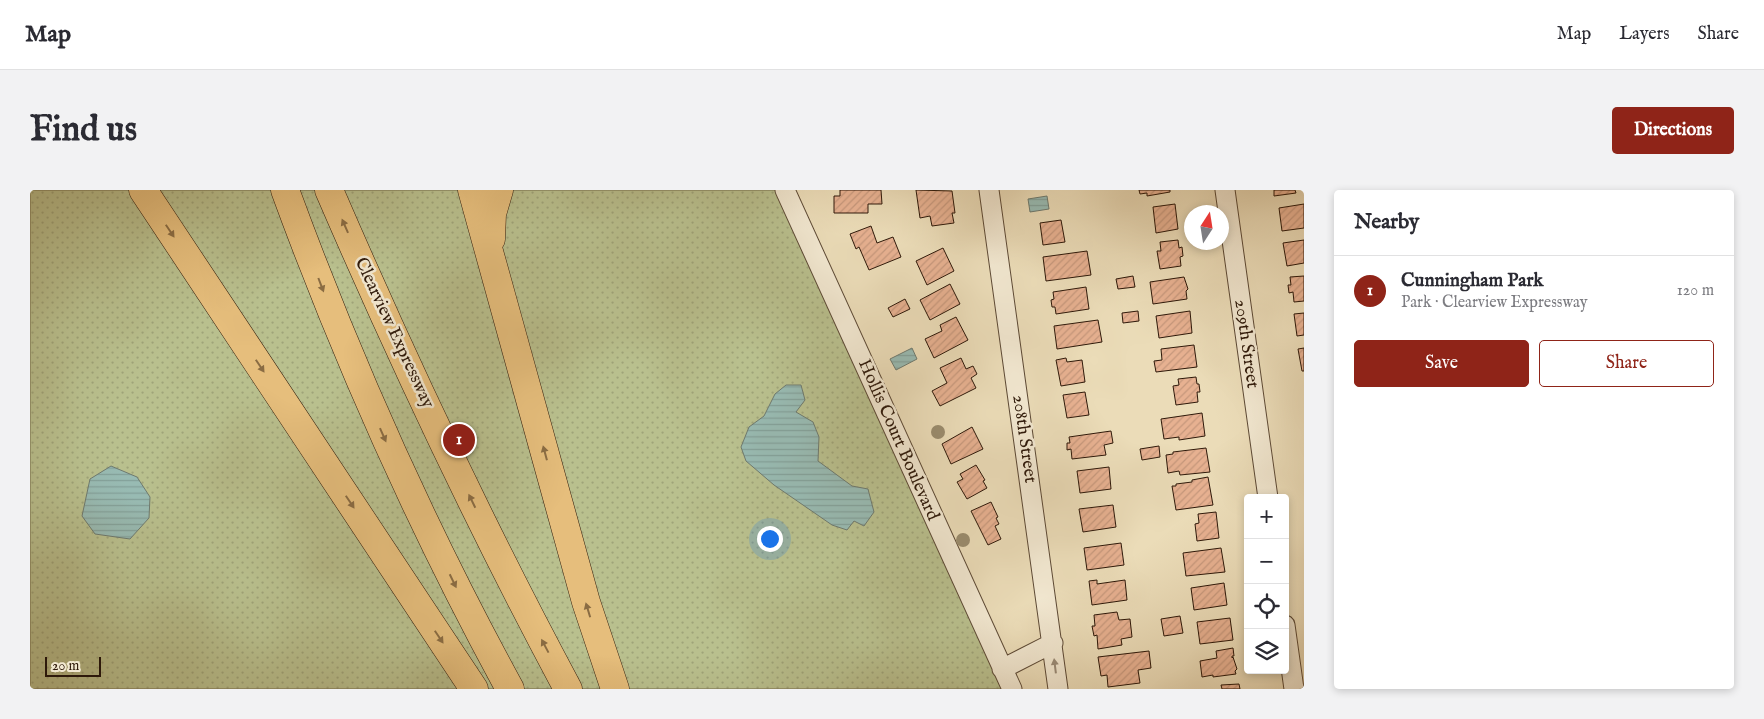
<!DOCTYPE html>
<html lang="en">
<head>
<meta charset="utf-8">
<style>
  :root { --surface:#fff; --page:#f2f2f3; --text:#2b2b33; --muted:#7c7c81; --line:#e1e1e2; --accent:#8f2418 }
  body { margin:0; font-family:"IM FELL English",serif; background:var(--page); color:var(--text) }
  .controls { position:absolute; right:15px; bottom:15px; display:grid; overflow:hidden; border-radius:5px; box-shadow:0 2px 8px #0003 }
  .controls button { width:45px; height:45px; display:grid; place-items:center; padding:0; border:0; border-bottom:1px solid var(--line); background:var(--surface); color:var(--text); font:25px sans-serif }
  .compass { position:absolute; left:1154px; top:15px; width:45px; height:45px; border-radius:50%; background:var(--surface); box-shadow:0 2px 8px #0003; rotate:12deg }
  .scale { position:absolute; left:15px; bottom:12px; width:56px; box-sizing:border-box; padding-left:5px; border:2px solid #2e190a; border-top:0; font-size:14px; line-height:18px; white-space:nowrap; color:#2e190a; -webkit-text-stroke:4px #f2e8d1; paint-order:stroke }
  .you { position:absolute; left:739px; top:348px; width:18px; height:18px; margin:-12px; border:4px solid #fff; border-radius:50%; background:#1a73e8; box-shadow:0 0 0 8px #1a73e833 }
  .badge { display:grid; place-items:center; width:32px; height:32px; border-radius:50%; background:var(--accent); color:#fff; font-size:16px; font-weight:700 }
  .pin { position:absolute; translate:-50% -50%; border:2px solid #fff; box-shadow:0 1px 5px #0006 }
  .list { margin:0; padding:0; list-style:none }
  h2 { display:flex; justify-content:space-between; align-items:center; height:65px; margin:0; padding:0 20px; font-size:21px }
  h2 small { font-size:16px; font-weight:400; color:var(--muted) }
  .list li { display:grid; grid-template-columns:32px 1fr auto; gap:15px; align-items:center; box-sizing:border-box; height:70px; padding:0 20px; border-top:1px solid var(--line) }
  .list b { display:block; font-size:19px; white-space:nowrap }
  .list p { margin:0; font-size:16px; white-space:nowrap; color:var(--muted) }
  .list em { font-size:16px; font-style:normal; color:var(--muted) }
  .actions { display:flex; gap:10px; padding:15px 20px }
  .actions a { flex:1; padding:11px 0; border:1px solid var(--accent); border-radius:5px; text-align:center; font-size:18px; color:var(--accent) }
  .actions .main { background:var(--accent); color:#fff }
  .icon { flex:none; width:28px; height:28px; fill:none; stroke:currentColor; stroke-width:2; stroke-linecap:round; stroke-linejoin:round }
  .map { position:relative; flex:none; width:1274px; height:499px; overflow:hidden; border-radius:5px }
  header { display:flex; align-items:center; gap:30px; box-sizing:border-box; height:70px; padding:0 25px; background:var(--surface); border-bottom:1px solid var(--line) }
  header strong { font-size:24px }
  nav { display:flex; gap:28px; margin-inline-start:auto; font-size:18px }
  .intro { display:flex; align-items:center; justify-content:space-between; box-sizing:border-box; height:120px; padding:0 30px }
  h1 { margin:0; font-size:35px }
  .button { padding:12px 22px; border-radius:5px; background:var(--accent); color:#fff; font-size:18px; font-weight:700 }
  main { display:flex; gap:30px; padding:0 30px }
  aside { flex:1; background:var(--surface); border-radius:5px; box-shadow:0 2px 8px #0003 }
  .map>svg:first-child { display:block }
  .park { fill:url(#park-dots); stroke:#746c4c }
  .water { fill:url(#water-rules); stroke:#6e7a6f }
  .building { fill:url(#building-hatch); stroke:#2e190a }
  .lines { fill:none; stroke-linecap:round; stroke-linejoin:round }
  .minor-casing { stroke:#5d4a36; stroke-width:21 }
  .motorway-casing { stroke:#2e190a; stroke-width:29 }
  .minor { stroke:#f2e8d1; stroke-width:19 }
  .motorway { stroke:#e6be7c; stroke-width:28 }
  .tree { fill:#9a8c6e }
  .oneway { fill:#8a6c43 }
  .oneway2 { fill:#9a8b77 }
  .labels { text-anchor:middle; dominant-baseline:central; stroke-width:5; stroke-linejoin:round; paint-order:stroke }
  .street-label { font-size:18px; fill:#2e190a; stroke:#f2e8d1 }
</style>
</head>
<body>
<header>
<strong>Map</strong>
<nav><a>Map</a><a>Layers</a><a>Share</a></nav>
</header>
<div class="intro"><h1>Find us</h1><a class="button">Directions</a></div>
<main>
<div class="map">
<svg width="1274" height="499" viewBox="0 0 1274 499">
  <defs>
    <pattern id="park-dots" width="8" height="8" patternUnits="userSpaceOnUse" patternTransform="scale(1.25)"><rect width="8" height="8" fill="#b9c08e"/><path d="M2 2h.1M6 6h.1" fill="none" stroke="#9fa479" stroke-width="1.8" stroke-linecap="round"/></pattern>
    <pattern id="water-rules" width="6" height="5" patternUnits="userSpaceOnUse" patternTransform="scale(1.25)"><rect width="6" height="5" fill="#98bbb3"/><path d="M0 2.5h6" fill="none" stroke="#83a099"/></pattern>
    <pattern id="building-hatch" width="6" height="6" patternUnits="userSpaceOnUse" patternTransform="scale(1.25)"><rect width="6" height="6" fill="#e7b191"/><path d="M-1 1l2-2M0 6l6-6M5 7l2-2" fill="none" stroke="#c6987c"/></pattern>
  </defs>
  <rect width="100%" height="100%" fill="#ebdcb8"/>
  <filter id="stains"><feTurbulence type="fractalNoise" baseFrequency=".004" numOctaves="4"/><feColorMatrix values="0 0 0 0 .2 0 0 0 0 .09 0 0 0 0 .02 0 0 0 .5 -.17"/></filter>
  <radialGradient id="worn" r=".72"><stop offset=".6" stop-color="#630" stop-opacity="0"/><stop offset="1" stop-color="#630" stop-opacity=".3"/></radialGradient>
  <path class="park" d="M0,0h746l226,499h-972z"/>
  <path class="water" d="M1017,6l2,13 -19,3 -2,-13z
    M882,158l5,11 -21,11 -6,-11z
    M756,195h15l4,15 -9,12 17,10 6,15 -1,24 34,25 16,3 6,23 -10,14 -10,-5 -7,9 -15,-5 -58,-40 -28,-24 -5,-14 8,-20 15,-11 11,-22z
    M81,276l26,11 13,20 -1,21 -19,21 -35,-5 -13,-18 8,-37z"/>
  <path class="building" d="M810,0h41l1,14h-14v9h-34v-17h6z
    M886,0l36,1 3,22h-3l2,10 -22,3 -2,-10 -10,2z
    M1109,0h31v2l-23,4v-3l-7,1z
    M1244,0h21l1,3 -22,3z
    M1145,14l3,25 -22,4 -3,-26z
    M1274,14v24l-22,3 -3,-23z
    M1031,30l4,22 -22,3 -3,-22z
    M841,36l6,17 16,-6 8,20 -32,13 -10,-23 -3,2 -6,-15z
    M1148,50l1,8 3,-1 1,9 -3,1 1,9 -21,3 -3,-18h4l-1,-9z
    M1274,50v23l-17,3 -4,-23z
    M913,58l11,23 -27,14 -11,-24z
    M1057,61l4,24 -45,6 -3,-24z
    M1103,86l2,11 -17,2 -2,-10z
    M1274,86v25l-10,1 -1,-10 -4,1 -1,-8h3l-1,-8z
    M1154,87l4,12 -2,2 1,8 -34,5 -3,-22z
    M920,94l10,20 -30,16 -10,-20z
    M1056,97l3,22 -33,5 -1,-7h-3l-1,-7 3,-1 -1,-7z
    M875,109l5,10 -17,8 -5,-9z
    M1108,121l1,10 -16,2 -1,-10z
    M1160,121l2,22 -33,5 -3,-22z
    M1274,123v22l-7,1 -3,-22z
    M926,127l12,23 -34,18 -9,-19 17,-8 -2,-6z
    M1068,130l4,22 -45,7 -3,-23z
    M1164,155l3,22 -41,5 -2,-11 8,-1 -1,-11z
    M1274,158v23h-2l-4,-22z
    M931,168l5,11 7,-3 4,8 -6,4 5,10 -36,18 -8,-15 15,-8 -7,-15z
    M1036,168l1,4 15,-2 3,22 -24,4 -5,-26z
    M1166,187l1,7h2l1,8h-3l1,10 -22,3 -3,-19 6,-1 -1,-6z
    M1055,202l4,23 -22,3 -4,-23z
    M1172,223l3,23 -26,4v-3l-15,2 -3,-20z
    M942,237l11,22 -32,15 -9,-20z
    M1081,241l2,12 -9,2 2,10 -34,4 -1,-10 -4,1v-7h3l-1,-6z
    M1129,256l1,11 -18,3 -2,-11z
    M1176,258l4,24 -30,3 -1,-4 -11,2 -2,-18 7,-1v-2z
    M946,275l9,15 -2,1 4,7 -20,11 -10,-17 6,-3 -3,-5z
    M1079,277l2,22 -31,4 -3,-22z
    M1178,287l5,28 -37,5 -4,-24h4v-2l16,-2v-2z
    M961,312l7,15 -2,1 3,6 -4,2 6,13 -13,6 -17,-34z
    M1083,315l3,22 -33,5 -4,-23z
    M1186,322l3,26 -22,3 -2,-17 4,-1 -1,-9z
    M1091,353l3,22 -37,5 -3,-22z
    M1191,358l4,24 -39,4 -3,-23z
    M1067,390v4l28,-4 2,20 -35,5 -3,-24z
    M1194,393l3,22 -33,5 -3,-22z
    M1087,422l2,8 11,-1 2,18 -11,2 1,6 -24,4 -1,-14 -3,1 -2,-10h3l-1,-11z
    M1150,426l3,17 -19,3 -3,-17z
    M1200,428l3,22 -33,4 -3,-22z
    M1203,458l1,8h-2v2l1,-1 4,12 -2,2 1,3 -23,3v-2l-11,2 -2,-16 17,-3 -1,-7z
    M1119,461l2,17 -13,2 2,13 -32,4 -1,-12 -6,1 -3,-19z
    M1209,494l1,5h-18l-1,-4z"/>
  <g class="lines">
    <defs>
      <path id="minor" d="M755,0l227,499
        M959,0l69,499
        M1195,0l43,308
        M1255,435l9,64
        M972,479l51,-26"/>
      <path id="motorway" d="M113,0l331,499
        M255,0c63,172 137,338 225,499
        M299,0c73,169 152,337 239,499
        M442,0l114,412 29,87
        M461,49l1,-25 7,-24"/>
    </defs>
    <use href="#minor" class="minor-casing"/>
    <use href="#motorway" class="motorway-casing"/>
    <use href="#minor" class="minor"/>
    <use href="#motorway" class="motorway"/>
  </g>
  <g class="tree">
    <circle cx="908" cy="242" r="7"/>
    <circle cx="933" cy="350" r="7"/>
  </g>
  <defs><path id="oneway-solid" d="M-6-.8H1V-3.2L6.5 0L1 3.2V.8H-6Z" transform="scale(1.25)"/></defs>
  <g class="oneway">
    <use href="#oneway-solid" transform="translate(315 36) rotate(-114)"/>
    <use href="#oneway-solid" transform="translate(140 41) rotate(56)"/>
    <use href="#oneway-solid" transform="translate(291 95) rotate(69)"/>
    <use href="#oneway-solid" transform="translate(230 176) rotate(56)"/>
    <use href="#oneway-solid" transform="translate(353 245) rotate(66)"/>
    <use href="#oneway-solid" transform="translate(515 263) rotate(-105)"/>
    <use href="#oneway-solid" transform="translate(442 311) rotate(-116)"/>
    <use href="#oneway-solid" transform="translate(320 312) rotate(56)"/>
    <use href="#oneway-solid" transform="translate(423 391) rotate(64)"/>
    <use href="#oneway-solid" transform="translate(558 420) rotate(-107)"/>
    <use href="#oneway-solid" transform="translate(409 447) rotate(56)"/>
    <use href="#oneway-solid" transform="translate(515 456) rotate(-118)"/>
  </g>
  <use class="oneway2" href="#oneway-solid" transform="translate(1025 476) rotate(-97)"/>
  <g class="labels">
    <g class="street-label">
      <text transform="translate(364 143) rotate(65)">Clearview Expressway</text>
      <text transform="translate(1216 154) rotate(82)">209th Street</text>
      <text transform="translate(994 249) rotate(82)">208th Street</text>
      <text transform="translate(868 250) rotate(66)">Hollis Court Boulevard</text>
    </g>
  </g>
  <rect width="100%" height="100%" filter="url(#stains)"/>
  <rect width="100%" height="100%" fill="url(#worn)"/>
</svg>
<div class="controls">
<button>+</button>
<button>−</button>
<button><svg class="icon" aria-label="locate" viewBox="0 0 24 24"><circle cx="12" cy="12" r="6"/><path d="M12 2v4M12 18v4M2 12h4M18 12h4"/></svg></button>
<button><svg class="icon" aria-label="layers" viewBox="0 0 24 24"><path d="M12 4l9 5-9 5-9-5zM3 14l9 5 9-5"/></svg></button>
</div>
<svg class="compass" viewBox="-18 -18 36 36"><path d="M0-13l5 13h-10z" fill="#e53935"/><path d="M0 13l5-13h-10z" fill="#7c7c81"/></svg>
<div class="scale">20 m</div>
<div class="you"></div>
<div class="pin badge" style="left:429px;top:250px">1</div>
</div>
<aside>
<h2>Nearby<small></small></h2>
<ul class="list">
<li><span class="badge">1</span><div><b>Cunningham Park</b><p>Park · Clearview Expressway</p></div><em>120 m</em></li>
</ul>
<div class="actions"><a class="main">Save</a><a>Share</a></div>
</aside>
</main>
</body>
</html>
